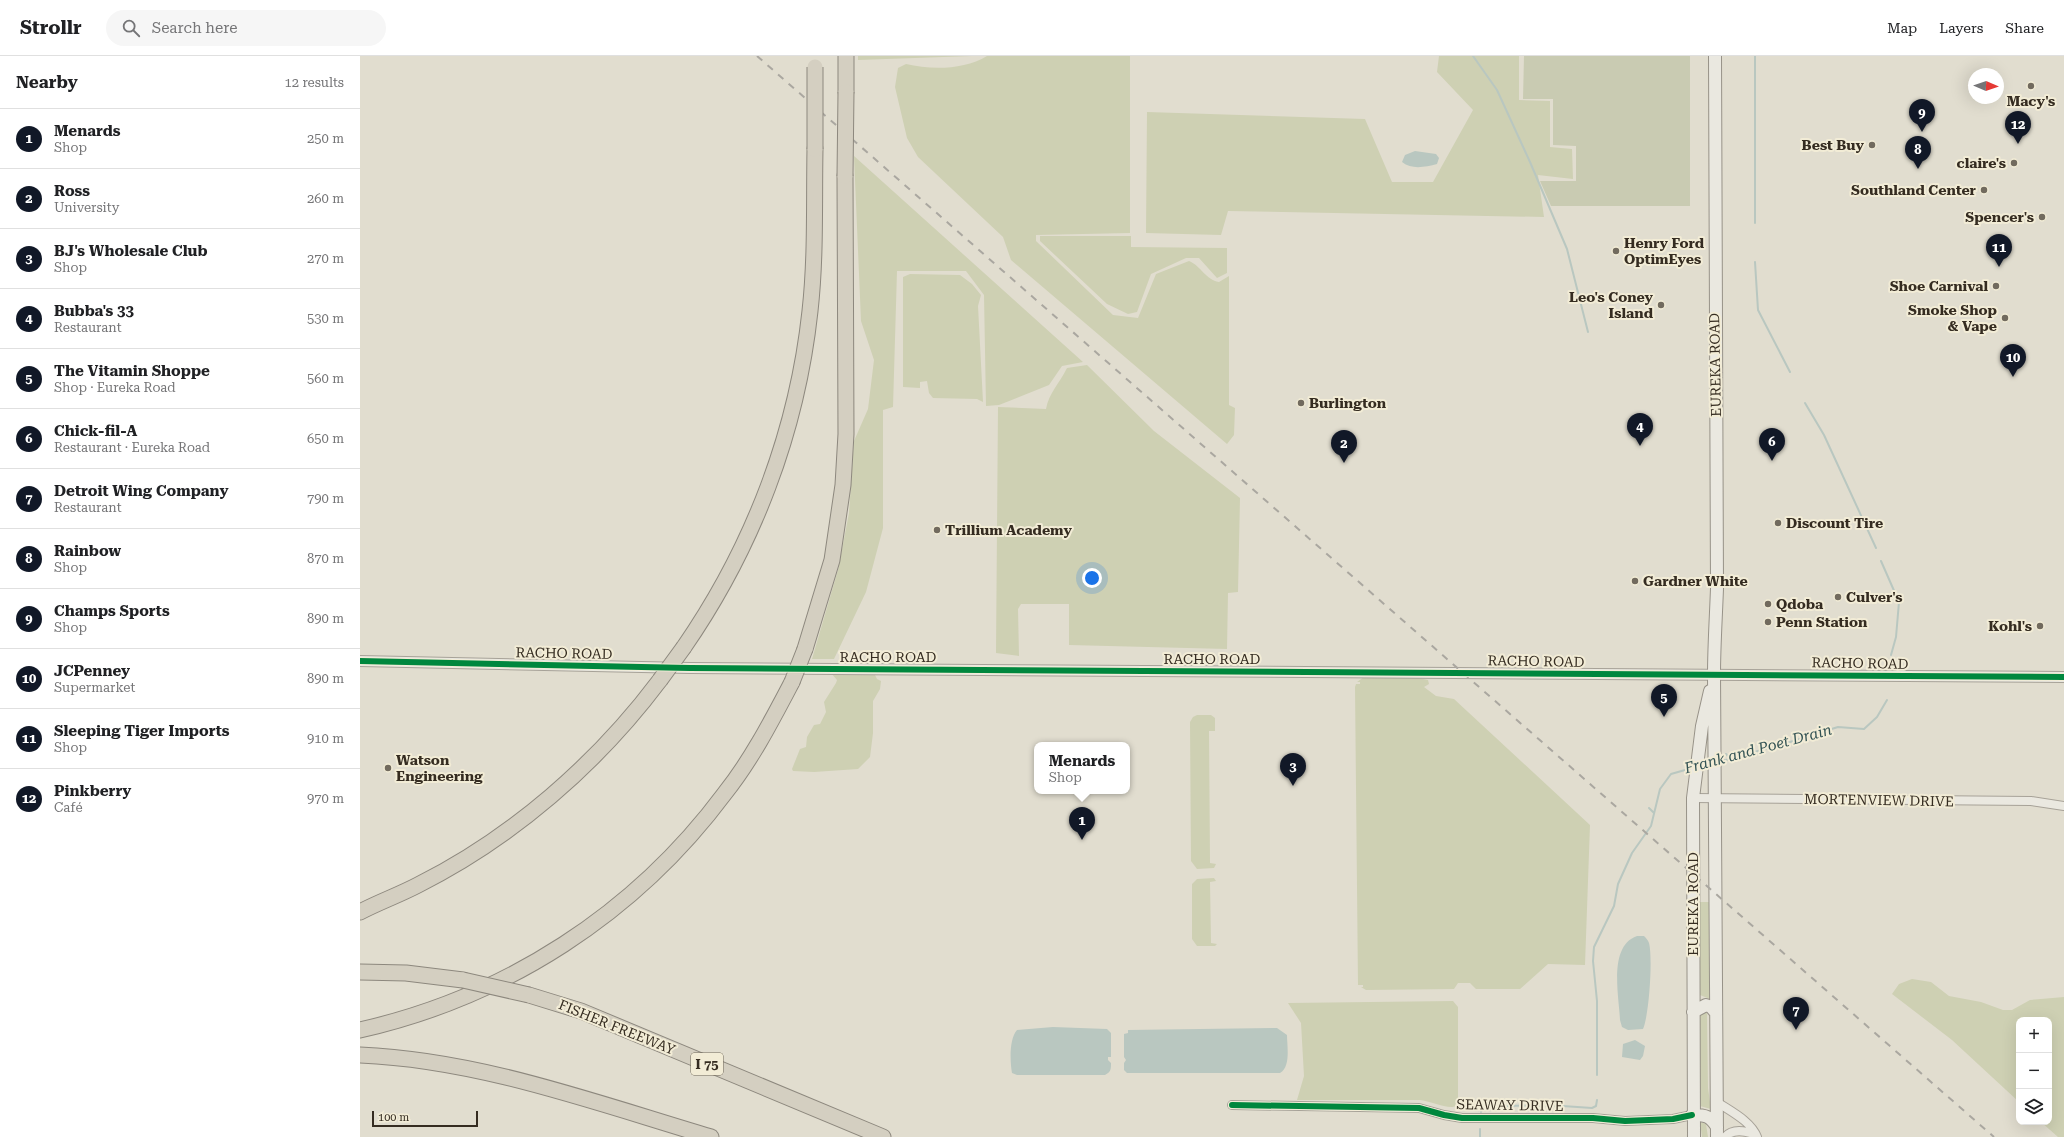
<!DOCTYPE html>
<html lang="en">
<head>
<meta charset="utf-8">
<style>
  :root { --surface:#fff; --page:#f6f6f6; --text:#202124; --muted:#757577; --line:#e0e0e0; --accent:#111827 }
  body { margin:0; font-family:"Roboto Serif",serif; background:var(--page); color:var(--text) }
  .controls { position:absolute; right:12px; bottom:12px; display:grid; overflow:hidden; border-radius:8px; box-shadow:0 4px 16px #0002 }
  .controls button { width:36px; height:36px; display:grid; place-items:center; padding:0; border:0; border-bottom:1px solid var(--line); background:var(--surface); color:var(--text); font:20px sans-serif }
  .compass { position:absolute; left:1608px; top:12px; width:36px; height:36px; border-radius:50%; background:var(--surface); box-shadow:0 4px 16px #0002; rotate:92deg }
  .scale { position:absolute; left:12px; bottom:10px; width:106px; box-sizing:border-box; padding-left:4px; border:2px solid #352c21; border-top:0; font-size:11px; line-height:14px; white-space:nowrap; color:#352c21; -webkit-text-stroke:3px #f2ecd6; paint-order:stroke }
  .you { position:absolute; left:732px; top:522px; width:14px; height:14px; margin:-10px; border:3px solid #fff; border-radius:50%; background:#1a73e8; box-shadow:0 0 0 6px #1a73e833 }
  .badge { display:grid; place-items:center; width:26px; height:26px; border-radius:50%; background:var(--accent); color:#fff; font-size:13px; font-weight:700 }
  .pin { position:absolute; translate:-50% -33px; filter:drop-shadow(0 1px 2px #0008) }
  .pin::after { content:''; position:absolute; top:21px; width:14px; height:12px; background:inherit; clip-path:polygon(0 0,100% 0,50% 100%) }
  .popup { position:absolute; left:674px; top:686px; width:96px; height:52px; box-sizing:border-box; display:grid; place-content:center; border-radius:8px; background:var(--surface); filter:drop-shadow(0 1px 3px #0005); font-size:13px; white-space:nowrap; color:var(--muted) }
  .popup b { font-size:15px; color:var(--text) }
  .popup::after { content:''; position:absolute; left:50%; top:100%; margin-left:-8px; border:8px solid transparent; border-top-color:var(--surface) }
  .list { margin:0; padding:0; list-style:none }
  h2 { display:flex; justify-content:space-between; align-items:center; height:52px; margin:0; padding:0 16px; font-size:17px }
  h2 small { font-size:13px; font-weight:400; color:var(--muted) }
  .list li { display:grid; grid-template-columns:26px 1fr auto; gap:12px; align-items:center; box-sizing:border-box; height:60px; padding:0 16px; border-top:1px solid var(--line) }
  .list b { display:block; font-size:15px; white-space:nowrap }
  .list p { margin:0; font-size:13px; white-space:nowrap; color:var(--muted) }
  .list em { font-size:13px; font-style:normal; color:var(--muted) }
  .icon { flex:none; width:22px; height:22px; fill:none; stroke:currentColor; stroke-width:2; stroke-linecap:round; stroke-linejoin:round }
  .map { position:relative; flex:none; width:1704px; height:1081px; overflow:hidden }
  header { display:flex; align-items:center; gap:24px; box-sizing:border-box; height:56px; padding:0 20px; background:var(--surface); border-bottom:1px solid var(--line) }
  header strong { font-size:19px }
  nav { display:flex; gap:22px; margin-inline-start:auto; font-size:14px }
  .search { width:280px; height:36px; background:var(--page); display:flex; align-items:center; gap:10px; box-sizing:border-box; padding:0 14px; border-radius:22px; color:var(--muted); font-size:15px }
  main { display:flex }
  aside { flex:1; background:var(--surface) }
  .map>svg:first-child { display:block }
  .green { fill:#ced0b3 }
  .cemetery { fill:#c9cbb2 }
  .water { fill:#b9c7c0 }
  .lines { fill:none; stroke-linecap:round; stroke-linejoin:round }
  .stream { stroke:#b9c7c0; stroke-width:2 }
  .minor-casing { stroke:#a7a298; stroke-width:10 }
  .tertiary-casing { stroke:#a7a298; stroke-width:12 }
  .secondary-casing { stroke:#979288; stroke-width:14 }
  .motorway-casing { stroke:#8d887e; stroke-width:17 }
  .minor { stroke:#eae8e0; stroke-width:8 }
  .tertiary { stroke:#eae8e0; stroke-width:10 }
  .secondary { stroke:#eae8e0; stroke-width:12 }
  .motorway { stroke:#d4cfc1; stroke-width:15 }
  .rail { stroke:#aaa7a0; stroke-width:2; stroke-dasharray:7 7; stroke-linecap:butt }
  .motorway-bridge-casing { stroke:#8d887e; stroke-width:17; stroke-linecap:butt }
  .motorway-bridge { stroke:#d4cfc1; stroke-width:15 }
  .cycleway-casing { stroke:#f2ecd6; stroke-width:8 }
  .cycleway { stroke:#00873e; stroke-width:6 }
  .poi-dot { fill:#716a5e; stroke:#f2ecd6; stroke-width:1.5 }
  .labels { text-anchor:middle; dominant-baseline:central; stroke-width:4; stroke-linejoin:round; paint-order:stroke }
  .shield { fill:#f2ecd6; stroke:#6e6657; stroke-width:1 }
  .shield-label { font-size:13px; font-weight:bold; fill:#352c21 }
  .poi-label { font-size:14px; font-weight:bold; fill:#352c21; stroke:#f2ecd6; text-anchor:start }
  .street-label { font-size:14px; fill:#352c21; stroke:#f2ecd6 }
  .water-label { font-size:15px; font-style:italic; fill:#325253; stroke:#f2ecd6 }
</style>
</head>
<body>
<header>
<strong>Strollr</strong>
<div class="search"><svg class="icon" aria-label="search" viewBox="0 0 24 24"><circle cx="10" cy="10" r="6"/><path d="M15 15l6 6"/></svg>Search here</div>
<nav><a>Map</a><a>Layers</a><a>Share</a></nav>
</header>
<main>
<aside>
<h2>Nearby<small>12 results</small></h2>
<ul class="list">
<li><span class="badge">1</span><div><b>Menards</b><p>Shop</p></div><em>250 m</em></li>
<li><span class="badge">2</span><div><b>Ross</b><p>University</p></div><em>260 m</em></li>
<li><span class="badge">3</span><div><b>BJ's Wholesale Club</b><p>Shop</p></div><em>270 m</em></li>
<li><span class="badge">4</span><div><b>Bubba's 33</b><p>Restaurant</p></div><em>530 m</em></li>
<li><span class="badge">5</span><div><b>The Vitamin Shoppe</b><p>Shop · Eureka Road</p></div><em>560 m</em></li>
<li><span class="badge">6</span><div><b>Chick-fil-A</b><p>Restaurant · Eureka Road</p></div><em>650 m</em></li>
<li><span class="badge">7</span><div><b>Detroit Wing Company</b><p>Restaurant</p></div><em>790 m</em></li>
<li><span class="badge">8</span><div><b>Rainbow</b><p>Shop</p></div><em>870 m</em></li>
<li><span class="badge">9</span><div><b>Champs Sports</b><p>Shop</p></div><em>890 m</em></li>
<li><span class="badge">10</span><div><b>JCPenney</b><p>Supermarket</p></div><em>890 m</em></li>
<li><span class="badge">11</span><div><b>Sleeping Tiger Imports</b><p>Shop</p></div><em>910 m</em></li>
<li><span class="badge">12</span><div><b>Pinkberry</b><p>Café</p></div><em>970 m</em></li>
</ul>
</aside>
<div class="map">
<svg width="1704" height="1081" viewBox="0 0 1704 1081">
  <rect width="100%" height="100%" fill="#e1ddcf"/>
  <path class="green" d="M498,0h114l-114,4z
    M627,0h143v177l-94,2v6l77,74 25,3 18,-44 33,-13c12,5 17,19 30,21l10,-6v129l6,3 -1,27 -7,9 -216,-184 -8,-23 -85,-80 -11,-19 -12,-51 3,-19 8,-4c25,6 58,6 81,-8z
    M1079,0h80v44l31,1v46l22,2 1,30 -35,-4 6,42 -316,-6 -7,24 -75,-2 1,-121 218,7 27,63h41l40,-72 -36,-38z
    M494,100l229,206 -21,4 -13,19 -50,20 -13,1 -2,-111 -18,-24h-69l-4,136 -10,3v118l-17,64 -32,67h-22l26,-89 11,-57 5,-72 14,-32 6,-49 -13,-39z
    M680,180h91v11l96,1v25l-10,5 -18,-20h-13l-35,16 -14,38 -9,2 -21,-10 -67,-63z
    M550,218l50,1 12,9 9,11 -3,11 5,96 -6,-3 -44,-1 -4,-5 -2,-12 -7,1v6l-17,-1v-110z
    M727,309l67,66 86,67 -2,94 -10,1 -1,56 -158,-4v-41h-48l-3,5 1,47 -23,-3 2,-246 48,2c3,-16 13,-25 21,-41z
    M471,617l44,2 2,4 4,2 -1,8 -7,12v32l-3,24 -12,12 -44,3 -21,-1 -1,-2 8,-20 6,-2 1,-10 7,-12 6,-1 6,-12 -2,-10 12,-19 1,-3z
    M1004,621l54,1 10,2 1,4 -5,3 12,9 18,3 136,126 -5,140 -37,-1 -28,25h-44l-6,-6h-12l-4,6 -88,1 -5,-3h2v-2h-5l-3,-298 1,-3h4v-2h-3z
    M837,659h14l4,3v13h-6l1,132 6,1 -2,4 -17,1 -6,-8 -1,-139 3,-5z
    M854,822l2,3 -6,1 1,61 6,1 -2,2h-18l-5,-7v-55l5,-5z
    M1339,846h10l1,97 -10,-4z
    M1552,923l19,3 18,14 32,6 22,8h9l18,-10 34,-3v140h-6l-17,-15h8v-102h-30v82l-67,-62 -60,-46 7,-10z
    M1093,945l5,6v95l-2,4c-7,4 -26,-5 -36,-6h-123l7,-24 -3,-53 -13,-20z
    M1345,954l2,3 1,75 3,21 -11,-3v-93z
    M1340,1066l6,2 2,13h-6z"/>
  <path class="cemetery" d="M1164,0h166v150h-139l-11,-25h36v-35l-23,-1v-46h-30z"/>
  <path class="water" d="M1055,95l21,3 3,4 -2,6c-12,3 -25,6 -35,-2l3,-7z
    M1277,880h7c2,2 4,4 5,7 4,15 0,73 -6,86l-15,1 -6,-3 -2,-7c-1,-24 -12,-74 17,-84z
    M693,971l54,2 4,4v24h-3v3l3,3c0,6 0,9 -6,12h-88l-5,-2c-2,-11 -3,-34 5,-43z
    M917,972l10,7c0,11 4,32 -7,38h-153l-3,-3v-7l2,-3 -2,-3v-23l4,-1v-3z
    M1275,984l10,6 -2,10 -3,4 -18,-3 1,-13z"/>
  <g class="lines">
    <path class="stream" d="M1113,0l24,34 33,72 37,87 21,83
      M1395,0v167
      M1395,206l3,48 32,62
      M1445,347l19,32 52,113
      M1521,505l18,41 -3,35 -5,18
      M1366,698l4,4
      M1359,706l71,-20 48,-15 26,2 13,-12 10,-17
      M1342,709l9,-2
      M1289,752l5,5
      M1237,1019v-74l-4,-40 1,-14 20,-41 4,-22 14,-31 19,-27 9,-37 11,-15 21,-6
      M1121,1056l2,-5c36,-2 73,-2 109,1l4,-2 1,-6
      M1120,1081v-8"/>
    <defs>
      <path id="minor" d="M1333,742l338,3 33,5
        M1357,1046c13,9 34,19 40,35
        M872,1049l187,3 25,7 18,3h131l32,3 48,-2 19,-4
        M1365,1081c8,-9 21,-6 31,-2"/>
      <path id="tertiary" d="M0,605l330,7 1374,9"/>
      <path id="secondary" d="M1355,0l2,532c-1,29 -3,58 -3,87 1,154 2,308 3,462
        M1333,956l13,-7 5,2 5,6
        M1332,1059c14,0 18,1 25,12
        M1334,1081l-1,-339 9,-72 8,-35"/>
      <path id="motorway" d="M486,0v36
        M324,591c69,-100 113,-215 126,-336 6,-54 4,-108 5,-162
        M445,593l27,-89 11,-75 3,-51 -1,-258
        M0,856c19,-10 39,-17 58,-27 94,-47 179,-121 242,-205
        M0,916l46,1 57,7
        M169,939l52,16 302,126
        M0,974c146,-33 275,-116 365,-237 27,-34 47,-73 67,-111
        M0,999c120,5 236,48 351,82"/>
    </defs>
    <use href="#minor" class="minor-casing"/>
    <use href="#tertiary" class="tertiary-casing"/>
    <use href="#secondary" class="secondary-casing"/>
    <use href="#motorway" class="motorway-casing"/>
    <use href="#minor" class="minor"/>
    <use href="#tertiary" class="tertiary"/>
    <use href="#secondary" class="secondary"/>
    <use href="#motorway" class="motorway"/>
    <path class="rail" d="M397,0l1237,1081"/>
    <defs>
      <path id="motorway-bridge" d="M455,11v82
        M485,120l1,-84
        M300,624l24,-33
        M432,626l13,-33
        M103,924l66,15"/>
    </defs>
    <use href="#motorway-bridge" class="motorway-bridge-casing"/>
    <use href="#motorway-bridge" class="motorway-bridge"/>
    <defs>
      <path id="cycleway" d="M0,605l330,7 1374,9
        M872,1049l187,3 25,7 18,3h131l32,3 48,-2 19,-4"/>
    </defs>
    <use href="#cycleway" class="cycleway-casing"/>
    <use href="#cycleway" class="cycleway"/>
  </g>
  <g class="poi-dot">
    <circle cx="1671" cy="30" r="4"/>
    <circle cx="1512" cy="89" r="4"/>
    <circle cx="1654" cy="107" r="4"/>
    <circle cx="1624" cy="134" r="4"/>
    <circle cx="1682" cy="161" r="4"/>
    <circle cx="1256" cy="195" r="4"/>
    <circle cx="1636" cy="230" r="4"/>
    <circle cx="1301" cy="249" r="4"/>
    <circle cx="1645" cy="262" r="4"/>
    <circle cx="941" cy="347" r="4"/>
    <circle cx="1418" cy="467" r="4"/>
    <circle cx="577" cy="474" r="4"/>
    <circle cx="1275" cy="525" r="4"/>
    <circle cx="1478" cy="541" r="4"/>
    <circle cx="1408" cy="548" r="4"/>
    <circle cx="1408" cy="566" r="4"/>
    <circle cx="1680" cy="570" r="4"/>
    <circle cx="28" cy="712" r="4"/>
  </g>
  <g class="labels">
    <rect class="shield" x="331" y="997" width="32" height="22" rx="3"/>
    <g class="shield-label">
      <text x="347" y="1008">I 75</text>
    </g>
    <g class="poi-label">
      <text x="1671" y="45" text-anchor="middle">Macy's</text>
      <text x="1504" y="89" text-anchor="end">Best Buy</text>
      <text x="1646" y="107" text-anchor="end">claire's</text>
      <text x="1616" y="134" text-anchor="end">Southland Center</text>
      <text x="1674" y="161" text-anchor="end">Spencer's</text>
      <text x="1264" y="187">Henry Ford<tspan x="1264" dy="16">OptimEyes</tspan></text>
      <text x="1628" y="230" text-anchor="end">Shoe Carnival</text>
      <text x="1293" y="241" text-anchor="end">Leo's Coney<tspan x="1293" dy="16">Island</tspan></text>
      <text x="1637" y="254" text-anchor="end">Smoke Shop<tspan x="1637" dy="16">&amp; Vape</tspan></text>
      <text x="949" y="347">Burlington</text>
      <text x="1426" y="467">Discount Tire</text>
      <text x="585" y="474">Trillium Academy</text>
      <text x="1283" y="525">Gardner White</text>
      <text x="1486" y="541">Culver's</text>
      <text x="1416" y="548">Qdoba</text>
      <text x="1416" y="566">Penn Station</text>
      <text x="1672" y="570" text-anchor="end">Kohl's</text>
      <text x="36" y="704">Watson<tspan x="36" dy="16">Engineering</tspan></text>
    </g>
    <g class="street-label">
      <text transform="translate(1355 309) rotate(-91)">EUREKA ROAD</text>
      <text transform="translate(204 597) rotate(1)">RACHO ROAD</text>
      <text x="528" y="601">RACHO ROAD</text>
      <text x="852" y="603">RACHO ROAD</text>
      <text transform="translate(1176 605) rotate(1)">RACHO ROAD</text>
      <text transform="translate(1500 607) rotate(1)">RACHO ROAD</text>
      <text transform="translate(1519 744) rotate(1)">MORTENVIEW DRIVE</text>
      <text transform="translate(1333 848) rotate(-90)">EUREKA ROAD</text>
      <text transform="translate(257 971) rotate(22)">FISHER FREEWAY</text>
      <text transform="translate(1150 1049) rotate(1)">SEAWAY DRIVE</text>
    </g>
    <g class="water-label">
      <text transform="translate(1398 693) rotate(-15)">Frank and Poet Drain</text>
    </g>
  </g>
</svg>
<div class="controls">
<button>+</button>
<button>−</button>
<button><svg class="icon" aria-label="layers" viewBox="0 0 24 24"><path d="M12 4l9 5-9 5-9-5zM3 14l9 5 9-5"/></svg></button>
</div>
<svg class="compass" viewBox="-18 -18 36 36"><path d="M0-13l5 13h-10z" fill="#e53935"/><path d="M0 13l5-13h-10z" fill="#757577"/></svg>
<div class="scale">100 m</div>
<div class="you"></div>
<div class="pin badge" style="left:722px;top:784px">1</div>
<div class="popup"><b>Menards</b>Shop</div>
<div class="pin badge" style="left:984px;top:407px">2</div>
<div class="pin badge" style="left:933px;top:730px">3</div>
<div class="pin badge" style="left:1280px;top:390px">4</div>
<div class="pin badge" style="left:1304px;top:661px">5</div>
<div class="pin badge" style="left:1412px;top:405px">6</div>
<div class="pin badge" style="left:1436px;top:974px">7</div>
<div class="pin badge" style="left:1558px;top:113px">8</div>
<div class="pin badge" style="left:1562px;top:76px">9</div>
<div class="pin badge" style="left:1653px;top:321px">10</div>
<div class="pin badge" style="left:1639px;top:211px">11</div>
<div class="pin badge" style="left:1658px;top:88px">12</div>
</div>
</main>
</body>
</html>
